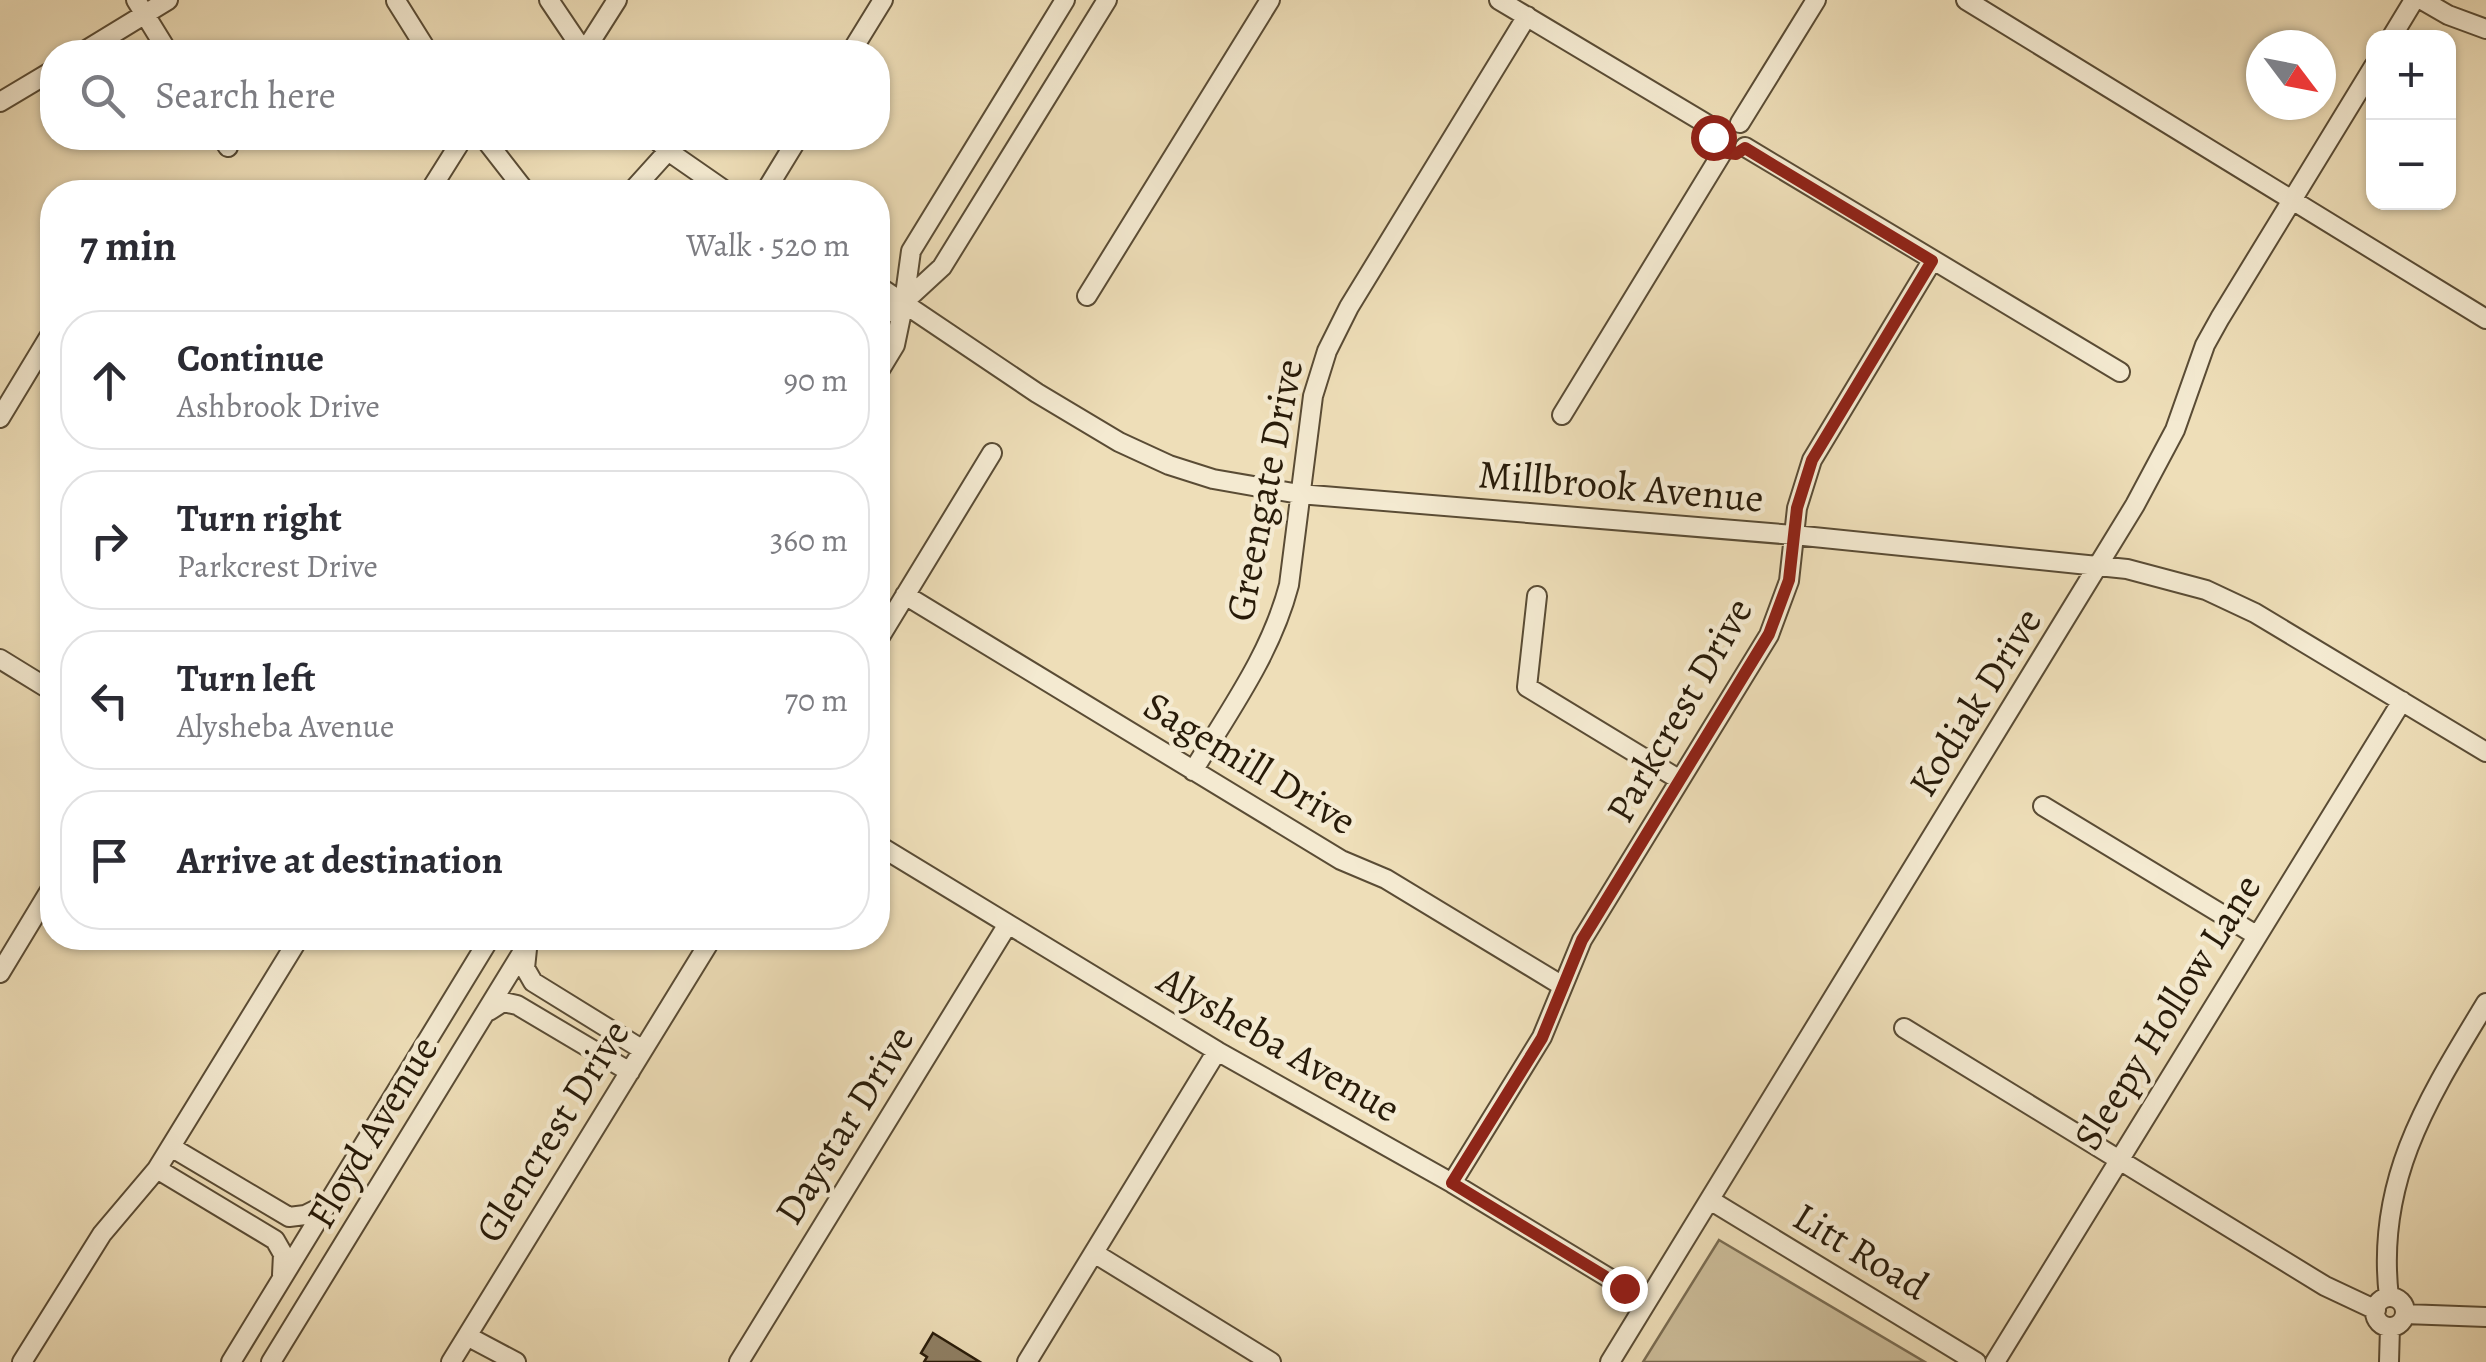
<!DOCTYPE html>
<html lang="en">
<head>
<meta charset="utf-8">
<style>
  :root { --surface:#fff; --page:#f2f2f3; --text:#2b2b33; --muted:#7c7c81; --line:#e1e1e2 }
  body { margin:0; font-family:Alegreya,serif; background:var(--page); color:var(--text) }
  .controls { position:absolute; right:30px; top:30px; display:grid; overflow:hidden; border-radius:20px; box-shadow:0 2px 8px #0004 }
  .controls button { width:90px; height:90px; display:grid; place-items:center; padding:0; border:0; border-bottom:2px solid var(--line); background:var(--surface); color:var(--text); font:50px sans-serif }
  .compass { position:absolute; left:2246px; top:30px; width:90px; height:90px; border-radius:50%; background:var(--surface); box-shadow:0 2px 8px #0004; rotate:122deg }
  .stop { position:absolute; width:30px; height:30px; margin:-22px; border:8px solid #8f2418; border-radius:50%; background:#fff }
  .stop.end { background:#8f2418; border-color:#fff; box-shadow:0 2px 10px #0008 }
  .list { margin:0; padding:0; list-style:none }
  h2 { display:flex; justify-content:space-between; align-items:center; height:130px; margin:0; padding:0 40px; font-size:42px }
  h2 small { font-size:32px; font-weight:400; color:var(--muted) }
  .list li { display:grid; grid-template-columns:65px 1fr auto; gap:30px; align-items:center; box-sizing:border-box; height:140px; margin:0 20px 20px; padding:0 20px; border:2px solid var(--line); border-radius:40px }
  .list b { display:block; font-size:38px; white-space:nowrap }
  .list p { margin:0; font-size:32px; white-space:nowrap; color:var(--muted) }
  .list em { font-size:32px; font-style:normal; color:var(--muted) }
  .icon { flex:none; width:55px; height:55px; fill:none; stroke:currentColor; stroke-width:2; stroke-linecap:round; stroke-linejoin:round }
  .map { position:relative; flex:none; width:2486px; height:1362px; overflow:hidden }
  .search { position:absolute; background:var(--surface); box-shadow:0 2px 8px #0004; left:40px; top:40px; width:850px; height:110px; display:flex; align-items:center; gap:25px; box-sizing:border-box; padding:0 35px; border-radius:40px; color:var(--muted); font-size:38px }
  .panel { position:absolute; background:var(--surface); box-shadow:0 2px 8px #0004; left:40px; top:180px; width:850px; height:770px; border-radius:40px }
  .map>svg:first-child { display:block }
  .green { fill:#ccbd9a; stroke:#7a6c52; stroke-width:2.5 }
  .building { fill:#8f8064; stroke:#281b09; stroke-width:2.5 }
  .lines { fill:none; stroke-linecap:round; stroke-linejoin:round }
  .minor-casing { stroke:#5a4c35; stroke-width:22 }
  .minor { stroke:#f4ead1; stroke-width:18 }
  .route { stroke:#8f2418; stroke-width:12 }
  .labels { text-anchor:middle; dominant-baseline:central; stroke-width:9; stroke-linejoin:round; paint-order:stroke }
  .street-label { font-size:40px; fill:#281b09; stroke:#f4ead1 }
</style>
</head>
<body>
<div class="map">
<svg width="2486" height="1362" viewBox="0 0 2486 1362">
  <rect width="100%" height="100%" fill="#eedeb8"/>
  <filter id="stains"><feTurbulence type="fractalNoise" baseFrequency=".002" numOctaves="4"/><feColorMatrix values="0 0 0 0 .2 0 0 0 0 .09 0 0 0 0 .02 0 0 0 .5 -.17"/></filter>
  <radialGradient id="worn" r=".72"><stop offset=".6" stop-color="#630" stop-opacity="0"/><stop offset="1" stop-color="#630" stop-opacity=".3"/></radialGradient>
  <path class="green" d="M1719,1240l206,122h-282z"/>
  <path class="building" d="M933,1333l47,29h-56l3,-5 -6,-4z"/>
  <g class="lines">
    <defs>
      <path id="minor" d="M136,0l32,52
        M549,0l35,52
        M1499,0l216,129
        M1966,0l520,319
        M2422,0l26,15 38,14
        M396,1l32,51
        M2391,38l23,-38
        M83,52l85,-52
        M584,52l33,-52
        M851,52l32,-52
        M0,102l52,-31
        M1740,123l76,-123
        M222,138l6,9
        M484,138l42,54
        M655,138l13,13 59,41
        M1745,147l375,225
        M429,192l34,-54
        M631,192l37,-41
        M765,192l33,-54
        M878,286l159,107 82,49 50,23 44,14 86,15 495,41 333,34 79,21 49,23 231,139
        M1087,296l183,-296
        M878,318l26,-16 7,-51 154,-251
        M878,373l17,-28 9,-43 38,-35 165,-267
        M1562,415l160,-262
        M0,418l52,-86
        M905,595l436,265 45,19 175,106
        M1537,596l-10,91 153,93
        M878,640l114,-187
        M0,659l52,32
        M1193,771c36,-60 78,-117 96,-186l24,-189 14,-45 22,-44 178,-291
        M2043,806l213,129
        M878,845l339,206 235,132 195,118
        M527,949l-2,19 8,14 110,68
        M0,973l52,-86
        M489,1011l14,-9 14,3 113,67
        M1904,1028l421,258 51,24
        M171,1147l118,70 16,-2 22,-11
        M157,1169l118,71 8,14 -1,21
        M1452,1183l90,-146 40,-97 187,-305 20,-54 8,-73 15,-48 120,-199
        M1710,1200l266,162
        M1094,1253l177,109
        M2389,1297c-14,-117 40,-200 97,-294
        M2375 1312a15 15 0 1 1 30 0a15 15 0 1 1-30 0Z
        M2405,1314l81,3
        M467,1336l49,26
        M22,1362l80,-128 55,-65 142,-231
        M231,1362l259,-424
        M271,1362l260,-424
        M451,1362l261,-424
        M739,1362l269,-438
        M1027,1362l190,-311
        M1610,1362l525,-857 40,-75 30,-85 15,-27 154,-252
        M1995,1362l407,-661
        M2389,1362l1,-35"/>
    </defs>
    <use href="#minor" class="minor-casing"/>
    <use href="#minor" class="minor"/>
  </g>
  <g class="lines">
    <path class="route" d="M1624,1288l-172,-105 90,-145 40,-98 187,-306 20,-54 8,-72 15,-48 120,-199 -187,-113 -9,6 -16,-2 -7,-15"/>
  </g>
  <g class="labels">
    <g class="street-label">
      <text transform="translate(1621 486) rotate(5)">Millbrook Avenue</text>
      <text transform="translate(1264 490) rotate(-79)">Greengate Drive</text>
      <text transform="translate(1975 702) rotate(-58)">Kodiak Drive</text>
      <text transform="translate(1679 710) rotate(-60)">Parkcrest Drive</text>
      <text transform="translate(1250 763) rotate(31)">Sagemill Drive</text>
      <text transform="translate(2167 1012) rotate(-58)">Sleepy Hollow Lane</text>
      <text transform="translate(1279 1044) rotate(30)">Alysheba Avenue</text>
      <text transform="translate(844 1125) rotate(-58)">Daystar Drive</text>
      <text transform="translate(552 1131) rotate(-58)">Glencrest Drive</text>
      <text transform="translate(372 1132) rotate(-59)">Floyd Avenue</text>
      <text transform="translate(1861 1251) rotate(31)">Litt Road</text>
    </g>
  </g>
  <rect width="100%" height="100%" filter="url(#stains)"/>
  <rect width="100%" height="100%" fill="url(#worn)"/>
</svg>
<div class="controls">
<button>+</button>
<button>−</button>
</div>
<svg class="compass" viewBox="-18 -18 36 36"><path d="M0-13l5 13h-10z" fill="#e53935"/><path d="M0 13l5-13h-10z" fill="#7c7c81"/></svg>
<div class="stop" style="left:1713px;top:137px"></div>
<div class="stop end" style="left:1624px;top:1288px"></div>
<div class="search"><svg class="icon" aria-label="search" viewBox="0 0 24 24"><circle cx="10" cy="10" r="6"/><path d="M15 15l6 6"/></svg>Search here</div>
<section class="panel">
<h2>7 min<small>Walk · 520 m</small></h2>
<ul class="list">
<li><svg class="icon" aria-label="ahead" viewBox="0 0 24 24"><path d="M12 20V5M6 11l6-6 6 6"/></svg><div><b>Continue</b><p>Ashbrook Drive</p></div><em>90 m</em></li>
<li><svg class="icon" aria-label="right" viewBox="0 0 24 24"><path d="M7 20v-9h11M14 6l5 5-5 5"/></svg><div><b>Turn right</b><p>Parkcrest Drive</p></div><em>360 m</em></li>
<li><svg class="icon" aria-label="left" viewBox="0 0 24 24"><path d="M17 20v-9H6M10 6l-5 5 5 5"/></svg><div><b>Turn left</b><p>Alysheba Avenue</p></div><em>70 m</em></li>
<li><svg class="icon" aria-label="arrive" viewBox="0 0 24 24"><path d="M6 21V4h12l-3 4 3 4H6"/></svg><div><b>Arrive at destination</b></div></li>
</ul>
</section>
</div>
</body>
</html>
